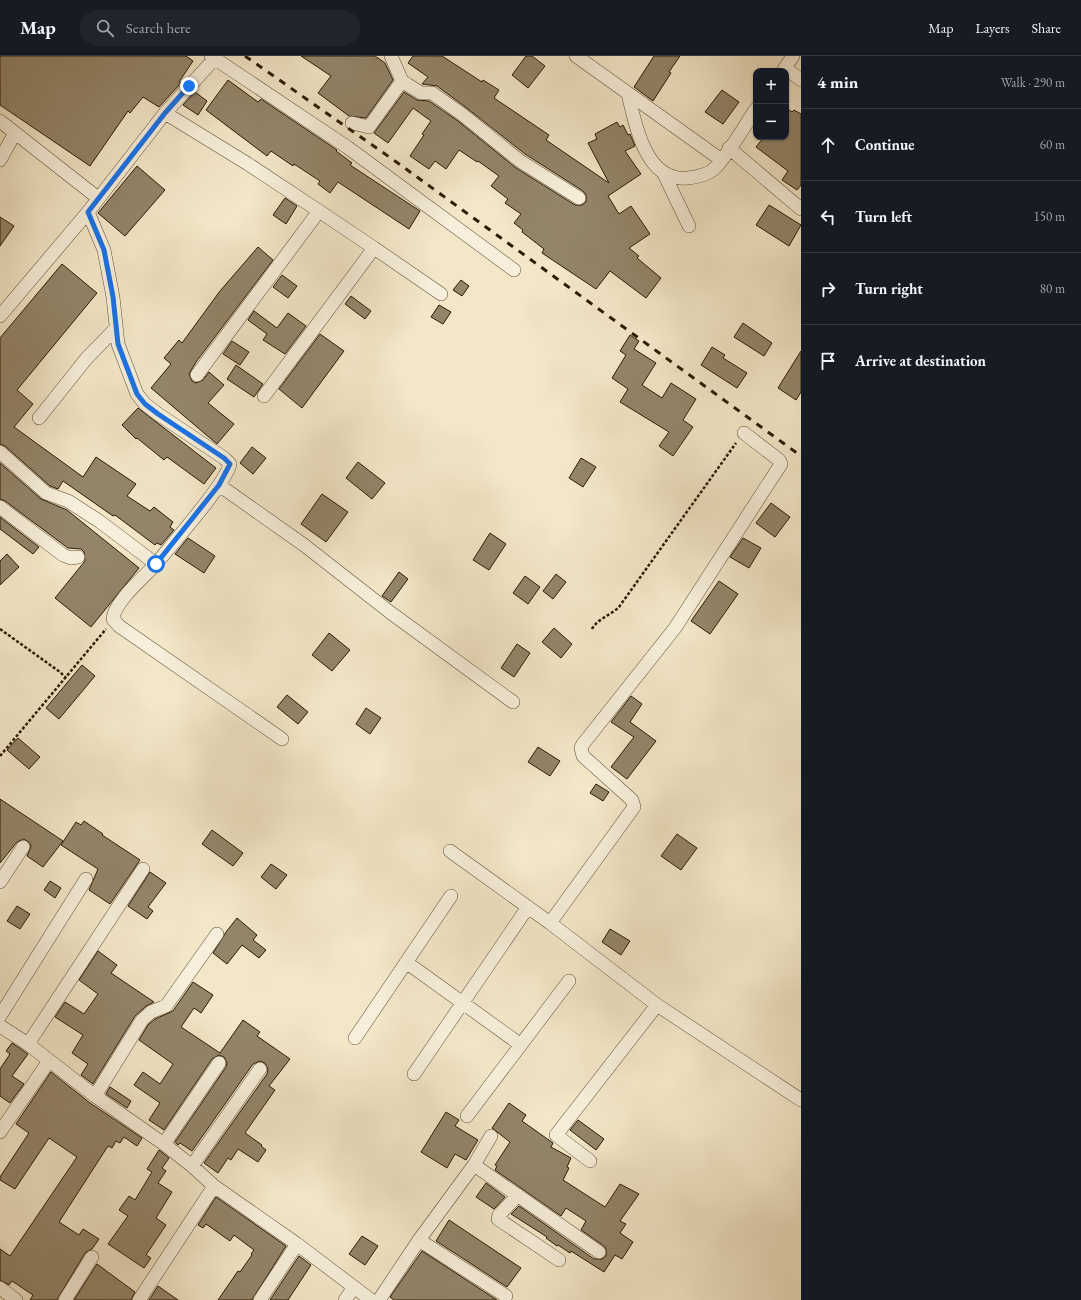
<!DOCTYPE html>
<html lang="en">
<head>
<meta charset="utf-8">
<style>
  :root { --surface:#171b24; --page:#20242c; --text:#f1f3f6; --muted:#9ea1a6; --line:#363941 }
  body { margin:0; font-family:"EB Garamond",serif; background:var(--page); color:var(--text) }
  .controls { position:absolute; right:12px; top:12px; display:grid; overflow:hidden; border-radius:8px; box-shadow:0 1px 3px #0004 }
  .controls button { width:36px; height:36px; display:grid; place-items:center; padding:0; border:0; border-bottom:1px solid var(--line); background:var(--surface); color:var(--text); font:20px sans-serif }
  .stop { position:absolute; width:12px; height:12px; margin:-9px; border:3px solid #1a73e8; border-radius:50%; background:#fff }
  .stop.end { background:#1a73e8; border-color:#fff; box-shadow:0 1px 4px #0008 }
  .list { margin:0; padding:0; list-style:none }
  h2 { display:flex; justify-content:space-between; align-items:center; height:52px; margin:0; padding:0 16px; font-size:17px }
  h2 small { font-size:13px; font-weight:400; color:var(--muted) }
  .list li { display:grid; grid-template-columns:26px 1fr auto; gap:12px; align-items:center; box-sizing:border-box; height:72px; padding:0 16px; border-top:1px solid var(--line) }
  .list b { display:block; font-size:15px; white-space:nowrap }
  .list em { font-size:13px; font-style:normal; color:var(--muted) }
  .icon { flex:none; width:22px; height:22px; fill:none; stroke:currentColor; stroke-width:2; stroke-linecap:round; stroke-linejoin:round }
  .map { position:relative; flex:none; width:801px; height:1244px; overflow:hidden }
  header { display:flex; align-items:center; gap:24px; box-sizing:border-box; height:56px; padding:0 20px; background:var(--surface); border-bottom:1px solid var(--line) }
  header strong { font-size:19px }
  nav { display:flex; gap:22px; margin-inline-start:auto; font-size:14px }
  .search { width:280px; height:36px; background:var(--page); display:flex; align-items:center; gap:10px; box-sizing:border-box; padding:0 14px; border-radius:22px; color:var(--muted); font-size:15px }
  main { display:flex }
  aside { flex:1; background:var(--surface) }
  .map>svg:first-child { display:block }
  .building { fill:#93856a; stroke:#2b1a04 }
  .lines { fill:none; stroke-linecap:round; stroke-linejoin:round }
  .minor-casing { stroke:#5d4d35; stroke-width:14 }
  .path { stroke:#2b1a04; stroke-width:2.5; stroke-dasharray:3 2; stroke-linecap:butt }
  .minor { stroke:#f7efdb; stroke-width:13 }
  .rail { stroke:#2b1a04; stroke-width:3; stroke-dasharray:7 7; stroke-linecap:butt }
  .route { stroke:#1a73e8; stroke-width:5 }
</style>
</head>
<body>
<header>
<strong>Map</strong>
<div class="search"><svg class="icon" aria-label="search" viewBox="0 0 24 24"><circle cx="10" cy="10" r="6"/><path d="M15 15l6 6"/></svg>Search here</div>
<nav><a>Map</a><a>Layers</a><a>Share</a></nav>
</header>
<main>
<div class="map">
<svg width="801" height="1244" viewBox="0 0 801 1244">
  <rect width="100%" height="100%" fill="#f3e7c8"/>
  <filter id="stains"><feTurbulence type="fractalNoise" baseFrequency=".005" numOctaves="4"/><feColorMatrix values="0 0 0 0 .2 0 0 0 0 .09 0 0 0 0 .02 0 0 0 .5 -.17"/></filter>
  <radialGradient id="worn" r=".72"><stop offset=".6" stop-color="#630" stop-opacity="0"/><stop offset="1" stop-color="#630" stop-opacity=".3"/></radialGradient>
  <path class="building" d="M0,0h186l7,5 -14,21 2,1 -22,24 -16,-10 -13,16 -2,-2 -38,55 -90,-61z
    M301,0h74l10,7 8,17 -27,38 -17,-2 -31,-23 13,-17z
    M413,0h29l40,26 1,-2 16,10 -5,8 55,37 -3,5 63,43 -21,-40 9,-4 -2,-5 22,-12 3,5 3,-2 5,10 2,-1 5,12 -10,5 16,23 -33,22 11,18 12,-8 19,28 -21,14 10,8 -2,2 24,20 -15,20 -36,-27 -14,18 -54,-36 2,-4 -22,-17 1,-2 -9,-7 7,-9 -16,-11 3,-4 -17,-13 8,-10 -21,-15 -1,1 -18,-12 -13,19 -11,-8 -6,8 -19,-13 14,-21 -2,-1 9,-13 -18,-13 -25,35 -14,-10 30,-41 13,8 12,1 29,20 58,47 59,37h7l4,-3v-7l-3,-4 -58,-37 -57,-45 -31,-23 -15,-2 6,-7 -20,-14z
    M526,0h6l13,10 -17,22 -16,-13z
    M654,0h26l-11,16 2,1 -18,28 -19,-14z
    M228,24l30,22 3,-3 76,51 -1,1 16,12 -2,2 70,46 -11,18 -71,-47 -8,11 -12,-9 2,-3 -26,-17 -1,2 -22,-15 -4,5 -61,-46z
    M722,34l17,12 -16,22 -18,-12z
    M195,36l12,9 -9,14 -15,-10z
    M786,52l6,4 2,-2 7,4v71l-4,5 -15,-10 6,-9 -32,-24 8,-10h22z
    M137,110l28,24 -40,46 -27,-23z
    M285,142l12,8 -11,18 -13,-9z
    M769,149l32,20 -12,21 -33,-21z
    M0,161l14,9 -14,20z
    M258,191l15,13 -77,102 -7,12 3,7 4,2 7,-3 6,-8 15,13 -16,18 26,21 -17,20 -66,-56 20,-24 -7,-6 15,-18 3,3 38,-52z
    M62,208l35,29 -80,97 16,14 -19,23 69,50 13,-20 40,27 -9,12 23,15 4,-4 19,15 -3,5 4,3 -13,15 -4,-2 -2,2 -40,-30 -2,1 -50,-35 -5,8 -8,-3 -45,-40 -5,-2v-106z
    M282,219l15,11 -9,12 -15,-11z
    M461,224l8,6 -7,10 -9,-6z
    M351,240l20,15 -6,8 -20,-15z
    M439,249l12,7 -8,12 -12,-7z
    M254,255l23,17 11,-15 18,13 -21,28 -22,-14 4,-6 -19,-14z
    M743,267l29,20 -8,13 -30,-19z
    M320,278l24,17 -42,57 -23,-19z
    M630,279l9,6 -5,8 22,14 -14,22 20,13 9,-15 25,16 -13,21 10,7 -20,29 -14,-10 10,-14 -49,-30 8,-13 -16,-11 14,-23 -6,-4z
    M232,285l17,11 -9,13 -17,-11z
    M712,291l13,8 -2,3 24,15 -10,15 -36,-23z
    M801,295v41l-5,8 -18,-12z
    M236,309l27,19 -9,13 -27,-18z
    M138,352l78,60 -12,16 -37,-27 -3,3 -27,-22 -1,1 -14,-14z
    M252,391l14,11 -13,16 -13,-11z
    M581,402l15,9 -13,20 -14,-9z
    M358,406l27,21 -13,16 -26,-21z
    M0,407l41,36 26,11 72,58 -48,59 -36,-29 30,-37 -1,-9 -3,-3 -13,-1 -63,-47 -5,-2z
    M322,438l26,18 -22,30 -25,-18z
    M771,447l19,14 -15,20 -19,-14z
    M0,461l39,30 -6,7 -33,-25z
    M490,477l16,11 -17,26 -16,-10z
    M188,482l27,18 -11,17 -29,-19z
    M743,482l18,10 -12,20 -19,-11z
    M7,498l12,13 -19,18v-24z
    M399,516l9,7 -17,23 -9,-6z
    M556,518l10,8 -13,17 -10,-8z
    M525,520l15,11 -12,17 -15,-11z
    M719,525l19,13 -28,40 -19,-13z
    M554,572l18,16 -11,14 -19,-16z
    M329,577l21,17 -18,21 -20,-16z
    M517,588l13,9 -16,24 -13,-9z
    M82,609l13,11 -36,43 -13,-11z
    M287,639l21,17 -10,12 -21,-17z
    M631,640l11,8 -12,18 26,19 -29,38 -16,-12 23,-30 -23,-15z
    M366,652l15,10 -11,16 -14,-10z
    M18,682l22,19 -11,12 -22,-19z
    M538,691l22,14 -10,15 -22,-14z
    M596,728l13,8 -6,9 -13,-8z
    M0,743l63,42 -20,26 -16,-11 4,-9 -1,-4 -6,-4 -7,3 -17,21z
    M84,765l19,13 -1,1 38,25 -30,44 -21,-14 9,-21 -37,-24 15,-23 5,3z
    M212,774l31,23 -10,13 -31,-22z
    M677,778l20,14 -16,22 -20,-14z
    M271,808l16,11 -11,14 -15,-12z
    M150,816l16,11 -18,24 5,4 -6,8 -19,-13z
    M50,825l11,7 -6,10 -11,-8z
    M17,850l13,8 -10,15 -13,-8z
    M237,862l20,17 -4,5 13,10 -7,8 -17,-13 -15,19 -14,-11 13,-21z
    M610,873l20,12 -9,14 -19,-13z
    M98,895l19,14 -6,8 43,29 -8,4 -11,10 -42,68 -12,-9 7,-11 -16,-11 11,-18 -28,-18 10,-15 19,12 14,-20 -19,-14z
    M193,926l20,13 -12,18 -7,-5 -13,19 39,26 23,-33 17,12 -3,4 33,23 -21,27 6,4 -30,43 17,12 -1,1 5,4 -8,12 -20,-13 -7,11 -3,-2 -10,15 -14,-10 63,-89 1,-5 -3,-6 -5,-2 -7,3 -61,87 -12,-8 -2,2 -3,-3 51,-75 1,-4 -3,-6 -5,-2 -7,4 -48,71 -15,-10 11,-17 -26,-18 9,-13 17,12 13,-20 -34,-24 9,-15 7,-6 18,-8z
    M12,987l16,11 -16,22 12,8 -14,19 -10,-7v-27l10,-15 -4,-3z
    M51,1016l39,31 52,35 -5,8 -13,-9 -4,6 -4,-2 -4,7 -4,-2 -49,76 20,13 4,-6 16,10 -7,10 -7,4 -28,47h-27l3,-5 -21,-14 -3,4 -9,-5v-31l10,7 67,-99 -28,-19 -34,51 -15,-9v-3l29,-44 -13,-9z
    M110,1031l21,14 -4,7 -21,-14z
    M509,1047l17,12 -4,6 31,22 -2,4 20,11 -4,9 2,1 -6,12 42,27 15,-23 19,10 -19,27 6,3 -6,9 13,9 -11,17 -7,-4 -11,17 -33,-21 -1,2 -12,-8 -1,1 -11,-8 1,-1 -36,-23 8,-8 75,53h8l4,-3v-7l-2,-3 -23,-16 5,-9 -20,-13 -5,8 -66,-46 2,-4 -2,-1 15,-23 -18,-14z
    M446,1056l13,8 -4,6 23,14 -12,20 -11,-6 -8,14 -26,-16z
    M578,1064l26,19 -8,11 -26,-20z
    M159,1094l10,8 -7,10 4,3 -8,12 14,9 -16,26 10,7 -20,30 5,3 -7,10 -36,-24 20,-28 -9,-6 10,-14 6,4 17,-28 -5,-3z
    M486,1127l19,14 -11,12 -18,-12z
    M216,1141l70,49 -34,54h-34l20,-29 2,1 12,-17 -1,-1 3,-4 -20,-15 -4,6 -24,-17 -3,4 -5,-3z
    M449,1164l72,48 -14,19 -71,-46z
    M362,1180l16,10 -13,19 -16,-11z
    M422,1195l75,49h-103l-4,-3z
    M299,1200l12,9 -23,35h-18z
    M97,1208l38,28 -4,8h-57z
    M158,1230l20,14h-29z"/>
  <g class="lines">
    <defs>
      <path id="minor" d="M211,0l136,91 167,123
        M391,0l11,25 6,4 13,8h11l31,22 57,46 59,37
        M576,0l144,103
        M785,12l16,12
        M783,15l10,-15
        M628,37c7,32 18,90 60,85 9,-1 22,-4 28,-11 15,-17 27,-39 40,-58
        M165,57l83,51 71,47 -122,164
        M0,65l98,77
        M352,67l17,4 33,-46
        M729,92l72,61
        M0,104l15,-27
        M664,118l25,52
        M374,192l67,46
        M0,260l88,-104 77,-99 52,-57
        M264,340l110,-148 -55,-37
        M39,362l47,-59 29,-30
        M0,396l46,41 22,8 31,20 57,43c15,-19 70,-80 74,-100l-6,-6 -66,-44 -13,-10 -8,-10 -19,-50 -5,-47 -9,-47 -16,-38
        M219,429l85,60 87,68 122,89
        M0,451l63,48 8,3 7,-1
        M156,508c-12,13 -42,38 -43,55l6,7 163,113
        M450,795l100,72 107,82 144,95
        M0,826l23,-35
        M550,867l84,-116 -2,-7 -49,-44 -2,-8 2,-4 92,-116 106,-164 -2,-4 -35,-27
        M406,906l115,83
        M0,960l86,-137
        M0,970l28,18 67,52 69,48 28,22 22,20 83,58 74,56
        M355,982l96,-142
        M28,988l115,-175
        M414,1018l114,-167
        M95,1040l47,-76 9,-8 15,-6 51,-72
        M467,1060l102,-135
        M0,1076l49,-71
        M164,1088l55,-81
        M590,1105l-34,-26 101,-130
        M474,1109l17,-29
        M192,1110l68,-97
        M518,1139l-19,20 -1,4 61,41
        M419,1184l87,56
        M0,1232l16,12
        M65,1244l27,-43
        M139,1244l75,-114
        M260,1244l37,-56
        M345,1244l9,-13
        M379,1244l40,-60 55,-75 125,87"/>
    </defs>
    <use href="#minor" class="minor-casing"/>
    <path class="path" d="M0,573l60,43 6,6
      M592,573c5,-10 19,-14 27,-22l117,-164
      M0,700l106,-127"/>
    <use href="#minor" class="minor"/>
    <path class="rail" d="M245,0l150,105 406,295"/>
  </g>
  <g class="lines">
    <path class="route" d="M156,508l63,-79 11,-21 -6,-6 -66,-44 -13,-10 -8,-10 -19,-50 -5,-47 -9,-47 -16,-38 77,-99 24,-27"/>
  </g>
  <rect width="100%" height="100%" filter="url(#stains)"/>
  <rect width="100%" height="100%" fill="url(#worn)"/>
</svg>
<div class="controls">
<button>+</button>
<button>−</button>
</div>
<div class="stop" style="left:156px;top:508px"></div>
<div class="stop end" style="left:189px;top:30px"></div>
</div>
<aside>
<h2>4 min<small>Walk · 290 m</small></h2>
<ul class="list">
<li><svg class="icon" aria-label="ahead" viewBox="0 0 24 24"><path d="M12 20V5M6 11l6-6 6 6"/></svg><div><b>Continue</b></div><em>60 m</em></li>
<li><svg class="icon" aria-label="left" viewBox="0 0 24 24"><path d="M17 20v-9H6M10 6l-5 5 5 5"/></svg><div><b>Turn left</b></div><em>150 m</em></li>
<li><svg class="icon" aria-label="right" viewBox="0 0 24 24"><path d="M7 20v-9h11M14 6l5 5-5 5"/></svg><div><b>Turn right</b></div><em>80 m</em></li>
<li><svg class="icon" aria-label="arrive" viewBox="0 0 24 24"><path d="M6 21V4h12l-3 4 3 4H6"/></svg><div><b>Arrive at destination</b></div></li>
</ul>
</aside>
</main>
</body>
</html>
